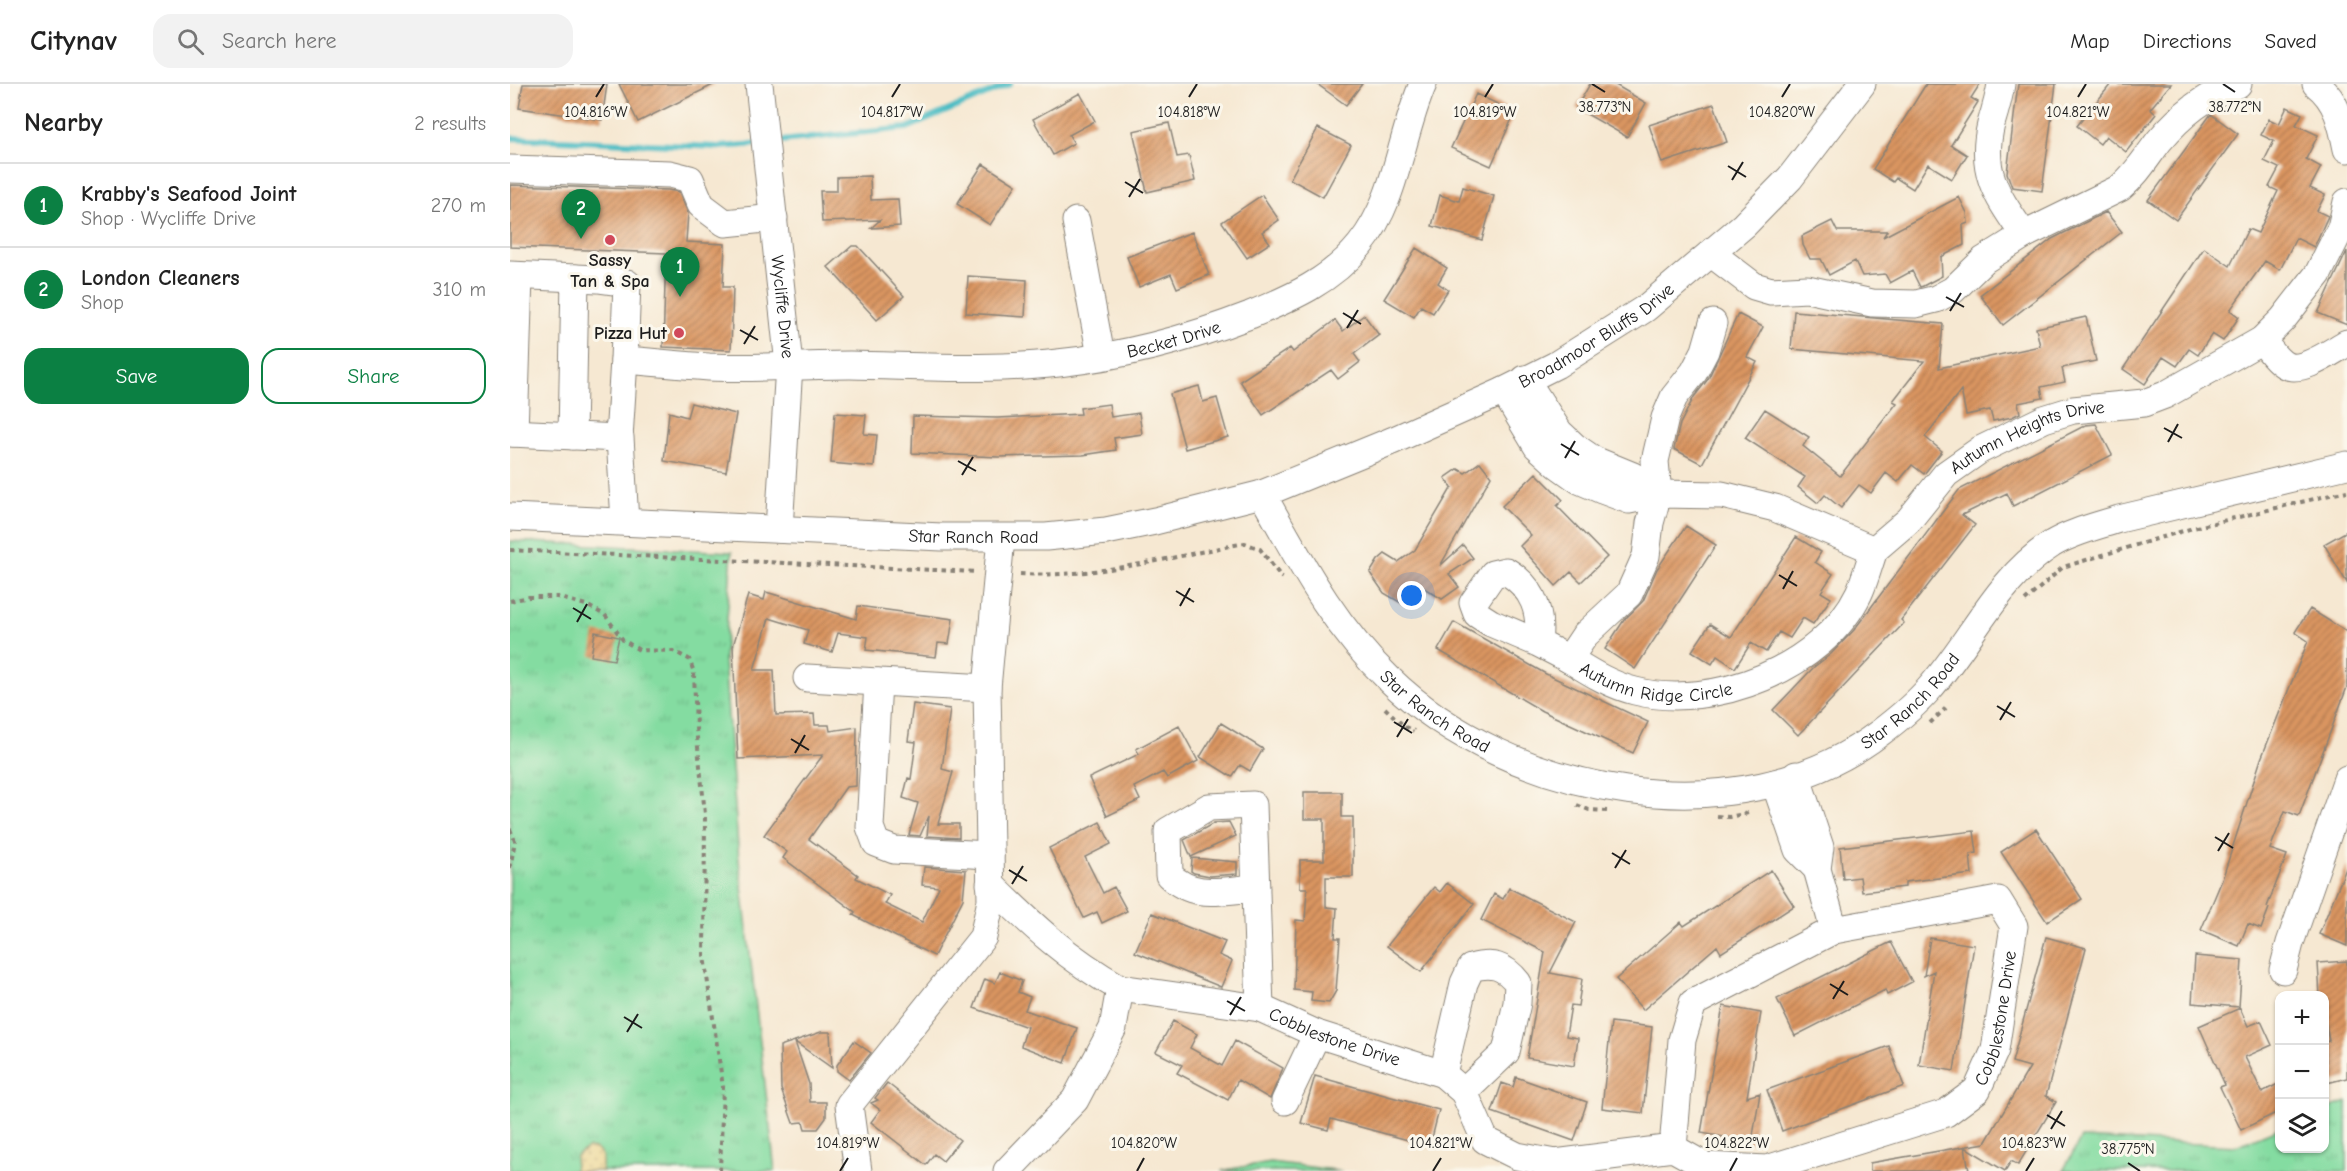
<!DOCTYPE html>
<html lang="en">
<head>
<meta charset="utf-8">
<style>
  :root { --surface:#fff; --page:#f2f2f2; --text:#222; --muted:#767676; --line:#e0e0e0; --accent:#0b8043 }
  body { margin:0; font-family:"Comic Neue",sans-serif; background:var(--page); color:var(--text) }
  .controls { position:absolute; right:18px; bottom:18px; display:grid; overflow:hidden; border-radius:12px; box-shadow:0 2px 4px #0004 }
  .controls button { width:54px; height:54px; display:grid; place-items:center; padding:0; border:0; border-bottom:2px solid var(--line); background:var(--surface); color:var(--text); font:30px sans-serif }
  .you { position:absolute; left:902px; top:512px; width:21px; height:21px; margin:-15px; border:4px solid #fff; border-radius:50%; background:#1a73e8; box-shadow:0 0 0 9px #1a73e833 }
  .badge { display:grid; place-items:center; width:39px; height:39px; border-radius:50%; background:var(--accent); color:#fff; font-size:20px; font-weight:700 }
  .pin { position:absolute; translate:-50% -50px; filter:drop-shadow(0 2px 3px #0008) }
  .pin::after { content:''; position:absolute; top:32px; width:21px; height:18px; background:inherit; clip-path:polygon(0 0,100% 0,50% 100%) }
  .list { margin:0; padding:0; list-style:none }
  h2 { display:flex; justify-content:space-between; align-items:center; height:78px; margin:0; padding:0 24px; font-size:26px }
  h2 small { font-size:20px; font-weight:400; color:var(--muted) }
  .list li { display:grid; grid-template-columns:39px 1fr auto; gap:18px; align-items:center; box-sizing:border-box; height:84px; padding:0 24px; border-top:2px solid var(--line) }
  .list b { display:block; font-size:22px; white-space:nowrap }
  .list p { margin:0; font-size:20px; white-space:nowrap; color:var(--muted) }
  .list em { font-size:20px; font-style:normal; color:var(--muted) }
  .actions { display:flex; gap:12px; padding:18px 24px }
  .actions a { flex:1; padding:14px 0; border:2px solid var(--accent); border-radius:18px; text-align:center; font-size:21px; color:var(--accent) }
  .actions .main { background:var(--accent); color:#fff }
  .icon { flex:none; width:33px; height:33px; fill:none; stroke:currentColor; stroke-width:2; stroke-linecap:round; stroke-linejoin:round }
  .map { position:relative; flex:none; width:1837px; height:1087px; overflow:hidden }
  header { display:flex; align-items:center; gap:36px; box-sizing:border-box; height:84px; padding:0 30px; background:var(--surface); border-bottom:2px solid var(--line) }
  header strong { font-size:28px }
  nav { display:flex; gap:33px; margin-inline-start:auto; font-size:21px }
  .search { width:420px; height:54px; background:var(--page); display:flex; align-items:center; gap:15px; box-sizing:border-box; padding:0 21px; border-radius:18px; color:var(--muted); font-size:22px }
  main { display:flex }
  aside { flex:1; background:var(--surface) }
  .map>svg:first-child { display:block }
  .grass { fill:url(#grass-tufts); stroke:#507c5e; stroke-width:1.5 }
  .sand { fill:url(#sand-dots); stroke:#857b5d; stroke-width:1.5 }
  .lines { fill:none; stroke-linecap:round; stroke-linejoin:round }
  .stream { stroke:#4ebdc4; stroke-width:6 }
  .building { fill:url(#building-hatch) }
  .minor-casing { stroke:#898277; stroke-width:29 }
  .path { stroke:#898277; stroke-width:4; stroke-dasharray:4.5 4.5; stroke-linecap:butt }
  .minor { stroke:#fff; stroke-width:27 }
  .ticks { fill:none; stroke:#1c1c1c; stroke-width:2 }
  .poi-dot { fill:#d1495b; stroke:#fbf7ec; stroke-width:2 }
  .labels { text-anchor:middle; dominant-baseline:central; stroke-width:6; stroke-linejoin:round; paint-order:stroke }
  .poi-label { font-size:18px; font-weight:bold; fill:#1c1c1c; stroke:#fbf7ec }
  .street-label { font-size:18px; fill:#1c1c1c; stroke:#fbf7ec }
  .ticks-label { font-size:15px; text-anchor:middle; fill:#1c1c1c; stroke:#fbf7ec; stroke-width:6; stroke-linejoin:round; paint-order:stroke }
</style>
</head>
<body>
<header>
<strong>Citynav</strong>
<div class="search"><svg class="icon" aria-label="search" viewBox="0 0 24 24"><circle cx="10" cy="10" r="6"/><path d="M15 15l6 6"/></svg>Search here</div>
<nav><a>Map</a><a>Directions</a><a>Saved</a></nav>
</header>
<main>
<aside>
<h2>Nearby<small>2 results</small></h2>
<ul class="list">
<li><span class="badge">1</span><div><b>Krabby's Seafood Joint</b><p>Shop · Wycliffe Drive</p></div><em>270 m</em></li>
<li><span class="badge">2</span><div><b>London Cleaners</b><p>Shop</p></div><em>310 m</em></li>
</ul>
<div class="actions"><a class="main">Save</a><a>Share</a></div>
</aside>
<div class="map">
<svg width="1837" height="1087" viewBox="0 0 1837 1087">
  <defs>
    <pattern id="grass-tufts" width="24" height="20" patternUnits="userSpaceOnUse" patternTransform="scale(1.5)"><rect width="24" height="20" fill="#84dca1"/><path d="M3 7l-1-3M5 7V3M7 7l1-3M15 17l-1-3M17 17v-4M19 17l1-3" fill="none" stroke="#71bc8a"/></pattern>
    <pattern id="sand-dots" width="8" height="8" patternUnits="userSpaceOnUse" patternTransform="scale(1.5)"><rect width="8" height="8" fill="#eeda9e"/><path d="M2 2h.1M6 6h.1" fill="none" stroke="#ccba88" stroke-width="1.8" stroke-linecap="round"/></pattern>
    <pattern id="building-hatch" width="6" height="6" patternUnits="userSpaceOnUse" patternTransform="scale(1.5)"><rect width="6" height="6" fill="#da9561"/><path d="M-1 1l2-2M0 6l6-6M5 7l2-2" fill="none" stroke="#b0794f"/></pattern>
  </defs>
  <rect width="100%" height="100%" fill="#fbf7ec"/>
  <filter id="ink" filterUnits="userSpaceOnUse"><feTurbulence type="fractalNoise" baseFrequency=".0167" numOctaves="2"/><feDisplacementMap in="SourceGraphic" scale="12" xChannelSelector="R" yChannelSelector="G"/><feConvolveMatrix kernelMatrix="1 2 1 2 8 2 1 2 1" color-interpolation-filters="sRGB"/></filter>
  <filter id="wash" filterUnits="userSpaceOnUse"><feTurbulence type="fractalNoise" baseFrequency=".008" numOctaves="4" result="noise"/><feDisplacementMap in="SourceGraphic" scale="24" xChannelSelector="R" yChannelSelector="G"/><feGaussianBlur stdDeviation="1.35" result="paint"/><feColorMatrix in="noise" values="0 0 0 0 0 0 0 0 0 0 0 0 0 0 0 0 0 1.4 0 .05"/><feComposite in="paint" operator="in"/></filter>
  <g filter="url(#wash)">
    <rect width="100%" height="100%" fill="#f6e8d2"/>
    <path class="grass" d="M0,457l222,11 -8,108 15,200 36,311h-265z
      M1837,1018v69h-284l18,-33 155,8 43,-18 1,20h44l1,-39z
      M760,1078l72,9h-122z"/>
    <path class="sand" d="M78,1064l8,1 6,6v16h-28l2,-15z"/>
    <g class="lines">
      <path class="stream" d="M0,54l209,9 39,-3
        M261,58l136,-14 103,-44"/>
    </g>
    <g id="blocks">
      <path class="building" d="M13,0h84l-5,36 -83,-12z
        M109,0h96l-77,38z
        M807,0h45l-16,21z
        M1080,0h24l32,19 -19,34 -51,-29z
        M1416,0h54l-9,14 7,4 -27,43 16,10 -15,24 -24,-15 -15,25 -17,-11 -3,4 -20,-13z
        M1508,0h38l-14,107 -30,-4 -5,-14z
        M1601,0h60l-21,25 6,5 -30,38 -20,-16 -6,8 -23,-18z
        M570,9l15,28 -26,14 5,8 -21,12 -20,-36z
        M966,10l39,18 -24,54 -40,-18z
        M1204,20l13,38 -65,21 -13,-38z
        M1777,23l15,7 -6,11 22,10 -12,24 15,8 -11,21 15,7 -8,16 11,5 -14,31 -18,-9 -16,32 -15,-9 -35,49 9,7 -16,24 -11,-7 -14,21 -9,-6 -12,17 -14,-9 -18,27 -22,-15 81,-121 26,18 18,-37 10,4 20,-42 -9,-4 10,-19 -15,-7 10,-20 -13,-6 8,-16 10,5z
        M1701,30l27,20 -62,86 -28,-20z
        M659,39l8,34 12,-2 6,26 -48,11 -14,-61z
        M808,44l33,17 -28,52 -33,-18z
        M473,80l33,21 -26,40 -33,-21z
        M360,92l1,24 27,-1 2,27 -29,2 9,-8 -58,2 -2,-31h17v-14z
        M0,101l158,5 11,2 9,21 -2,29 39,2 -2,43h10l-2,63 -68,-3 3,-94 -156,-6z
        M953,103l31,9 -12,44 -50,-14 8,-31 19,6z
        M752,111l17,25 -17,12 8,11 -23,15 -25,-36z
        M1449,113l8,16 1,10 -5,2 1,20 -23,12 1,19 -19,10 -3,1 -8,-16 -22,12 -5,-9 -23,2 -7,-15 -26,14 -8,-16h-11l-7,-14 -1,-9 30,-15 5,10h50l-4,6z
        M1596,128l16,20 -119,93 -23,-30 72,-56z
        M682,148l17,43 -32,13 -6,-14 -32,13 -12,-30z
        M342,162h6l46,50 -27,24 -49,-53z
        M906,164l31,20 -9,15 10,7 -15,23 -12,-7 -7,11 -30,-18z
        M1837,167v74l-29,-12z
        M458,192l59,4 -2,37 -59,-4z
        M1284,227l149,13 -4,44 101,-22 -4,-18 50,-11 10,44 -34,7 3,14 -24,5 2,11 -25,5 2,10 -8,4 -19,4 -3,-11 -24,5 -5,-25 -36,47 17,14 -18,23 -12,-9 -14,17 -12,-9 -15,20 -12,-8 -18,23 -16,-13 -7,8 -20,-16 7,-10 -60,-39 20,-29 44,28 -6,9 37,30 57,-73 -4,-2 31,-40 -133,-12z
        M1228,230l25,13 -16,30 10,5 -55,102 -28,-15 6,-25 14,-27 14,-18z
        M854,231l15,20 -25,19 6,8 -22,17 -7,-9 -68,45 -23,-34 50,-33 3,4 42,-32 8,11z
        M689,302l4,16 14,-4 11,39 -43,12 -15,-55z
        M181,319l45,11 -10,58 -62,-11 5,-49 18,5z
        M599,320l2,13 28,-4 3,21 -28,4 2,12 -33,5 -85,2 -86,-4 1,-37 84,2 84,-4 -1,-6z
        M325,329l31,2 -2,19 13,1 -3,32 -43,-4z
        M1586,340l16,31 -99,51 -6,-13 -45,22 13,10 -74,95 3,3 -106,112 -25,-25 41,-43 17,-13 23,-24 105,-140 127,-65z
        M970,378l11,14 -51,90 23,-21 10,13 -24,16 10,13 -17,12 -18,-11 -21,16 -19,-11 -14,-20 8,-13 7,-6 13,8 17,-12 37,-63 -7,-9 13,-9 7,4z
        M1026,389l27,27 -6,6 50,51 -26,25 -10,-10 -15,14 -36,-40 11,-11 -29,-29z
        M1176,442l30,19 -81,124 -30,-20 19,-29 19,-19 14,-32z
        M1837,447v52l-23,-39z
        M1286,453l25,15 -6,10 18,12 -12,18 10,6 -18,26 -10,-6 -13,20 -11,-6 -13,20 -15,-9 -16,25 -18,-12 -5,8 -20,-13 18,-27 21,13z
        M256,508l90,27 2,-13 95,13 -4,25 -11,-1 -2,14 -70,-7 2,-13 -30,-4 -6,19 -28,-8 4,-14 -39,-12 -15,52h20l2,45 38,-1 1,11h14l1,6 27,-4 -1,59 -10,1 -37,52 49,36 -2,3 34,17 -5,9 37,18 17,-35 -17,-2 2,-18 42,3 -3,29 -29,57 -81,-41 2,-3 -72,-54 4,-6 -23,-17 59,-80 -85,4 -5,-113 15,-51 16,5z
        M1800,525l37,23v55l-48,129 -14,-5 -15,38 17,6 -20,52 2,1 -8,21 -13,-5 -9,22 -38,-16 21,-50 39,-121 47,-118 -13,-9z
        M944,538l92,52 102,48 -15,31 -91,-42 -104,-61z
        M85,548l24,5 -5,23 -23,-4z
        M403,620l37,5 -8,60 11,3 -15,52h21v14l-32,-2 2,-20 -9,20 -11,-1 9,-32 -15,-5 5,-20 3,1 5,-37 -8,-1z
        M711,639l42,26 -13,22 -10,-6 -8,12 -32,-20z
        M669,642l19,35 -31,17 -4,-6 -29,15 6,13 -33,16 -18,-38 50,-24 -3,-5z
        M794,708h38v25h11v60h-27v30l11,1 -2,30h5l-4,53 -7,12 -18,-2 1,-9 -18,-2 2,-70 9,1 2,-33h-7v-28h24v-41h-20z
        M590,738l11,22 -26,13 18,36 11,-6 13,24 -25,12 -5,-11 -13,6 -35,-70z
        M719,738l7,14 -45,21 -7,-17 30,-17z
        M1526,745l46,70 -35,23 -46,-70z
        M1464,747l3,22 -7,1 2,20 -67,8v5l-43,5 -2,-15 -17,2 -3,-32z
        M682,774l45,4v12l-27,2 -16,-3 -3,-2z
        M1837,782v80l-28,-12z
        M1261,786l23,36 -73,47 -4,-7 -74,64 -27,-31 65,-57 3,4z
        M937,799l27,21 -53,68 -34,-26 47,-59 6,5z
        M999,804l67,34 -26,51 32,6 -4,27 -7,-1 -5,31 12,2 -4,28 -47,-8 18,-106 -64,-32 13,-26 9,5z
        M642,829l73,29 -6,13 13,6 -11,26 -86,-35z
        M1536,853l40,11 -40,148 10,6 -38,63 -7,-4 -6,10 -40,-24 4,24h-99v-8l115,-20 45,-76 -18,-5z
        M1420,854l44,7 -20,126 -35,-6 15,-94 -10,5z
        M1381,858l21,40 -25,13 -2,-5 -90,46 -18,-37z
        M1685,872l47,4 -3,47 -47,-4z
        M1837,877v117l-20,5 -2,-41 4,-1 -4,-22v-23h-5l-2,-33z
        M490,888l22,9 -4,11 12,5 -5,13 52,18 -12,35 -44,-17 6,-19 -53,-19 11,-29 10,4z
        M1213,922l38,7 -14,84 13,-4 -8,49 -51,-9z
        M1730,924l8,18 13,-5 11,24 -27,12 17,35 18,-9v28l-39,19 -21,-43 5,-2 -26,-59z
        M663,937l24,13 -7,14 32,18 13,-25 48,27 -13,31 -32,-19 -10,20 -51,-27 5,-8 -26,-13z
        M1101,938l41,5 -9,86 -41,-5z
        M311,948h9l2,36 -37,-26 14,42 1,18h16v16l-8,11h-13l-2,-7 -10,1 -12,-34 -1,-43z
        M344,957l17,12 -22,27 -12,-9v-6z
        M1379,962l15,40 -122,45 -15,-41z
        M805,992l124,34 -9,36 -99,-27 -3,11 -27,-7z
        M1006,993l71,25 -13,39 -82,-29 10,-29 11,4z
        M377,999l73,57 -17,21 -9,-7 -8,11 -55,-43 9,-12 -9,-7 7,-3 -3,-2z"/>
    </g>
  </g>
  <g filter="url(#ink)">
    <use href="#blocks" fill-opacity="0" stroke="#898277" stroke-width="1.5"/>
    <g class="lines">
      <defs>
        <g id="minor">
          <path id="s1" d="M249,0l30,281 -10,164"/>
          <path d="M1491,0c-2,14 -6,27 -10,40 -12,49 7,73 33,111"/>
          <path d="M1806,0c21,16 26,40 31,65"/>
          <path d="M0,85l160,5 20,5 11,26 24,18 49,-5"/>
          <path d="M566,137l25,135"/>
          <path d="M1202,170l42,32 17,5 36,-2 65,14 44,1 20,-5 17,-9 31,-30 40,-25 96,-47c17,-14 26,-30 39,-47 22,-26 46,-46 79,-57"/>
          <path d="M0,191l88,4 29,4 -3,77"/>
          <path id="s2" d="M1203,239l-8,28 -11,21 -20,25 -9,21 -10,43 3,33 -8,29 -4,33 -8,18 -9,20 -44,41 -16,24c21,13 41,26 66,32 78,20 188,-23 224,-98 6,-13 10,-29 15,-43"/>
          <path d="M1752,256c6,8 14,20 23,25 17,9 47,-14 62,-22"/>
          <path d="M1015,295l34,53 16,15 19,13 39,16 25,18"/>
          <path d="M994,307l33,55 21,19 21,15 23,10 27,10 29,-6 64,1 53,13 99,42"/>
          <path id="s3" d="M0,349l109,5 5,-78c28,2 56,5 85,7 46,2 94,-2 141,-2 69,1 140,6 208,-2 66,-7 130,-24 192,-48 41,-17 81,-34 110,-70 37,-46 40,-108 63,-161"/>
          <path d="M4,349l5,-157"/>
          <path d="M62,352l3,-158"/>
          <path d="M110,353l5,85"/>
          <path id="s4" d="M752,410c38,67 70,130 126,184 121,118 352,163 493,54 17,-13 34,-27 48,-43 43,-48 68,-110 123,-145 20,-12 45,-18 67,-25l228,-54"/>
          <path id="s5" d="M0,433l432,20h104l60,-6 49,-10 107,-27 132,-54 110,-49 52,-26 90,-57 98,-83 46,-47 72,-94"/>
          <path id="s6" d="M1364,466l35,-30 37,-46 34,-24 64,-31 29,-9 71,-7 21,-8 97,-55 21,-21 35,-45 23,-46 6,-26"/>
          <path d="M1028,559c4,-31 -4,-55 -32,-72l-13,3 -20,29 4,11 14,9 47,20 31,16"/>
          <path d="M297,594l180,10"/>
          <path d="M368,598l-8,145 6,16 18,7 96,5"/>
          <path d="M1286,691l24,72 -3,22 17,61"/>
          <path d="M1265,699l23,67 19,19"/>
          <path d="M480,800c44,43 77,74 130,104"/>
          <path d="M746,804c-34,2 -61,12 -87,-13l-1,-44 41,-24 44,-2 7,203"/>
          <path d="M1773,886l7,-27 57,-164"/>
          <path d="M933,990l21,-91 7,-15c21,-6 33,-3 47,15l-1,20 -11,49 -42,40"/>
          <path d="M775,1017l32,-67"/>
          <path d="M348,1087l-9,-66 134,-168 8,-36 -4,-213 14,-150"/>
          <path id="s7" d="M497,1087l68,-71 38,-72 7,-40 140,20 57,26 126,40 21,18 21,48 32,16 38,7 118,-15 32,18 62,3 179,-56 31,-23 18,-40 19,-124 -16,-26 -164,30 -141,73 -11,37 -9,108"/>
        </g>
      </defs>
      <use href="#minor" class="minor-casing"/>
      <path class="path" d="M0,466l467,22
        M510,490c76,4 151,-17 225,-31l15,6 22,29
        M0,517l19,-4h28l29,8 19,10 18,25 16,10 34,1 16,8 5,13 2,56 9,86 -1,142 19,131 -3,84
        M1515,517l38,-34 130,-39 154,-37
        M875,624l20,19 9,4
        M1420,639l16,-15
        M1067,721l12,5 18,1
        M1207,732l12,1 19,-4
        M0,745l5,12 -5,27"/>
      <use href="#minor" class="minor"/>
    </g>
  </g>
  <path class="ticks" d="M1082,0l13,8M1713,0l12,8M86,13l8,-13M382,13l8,-13M679,13l8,-13M975,13l8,-13M1272,13l8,-13M1568,13l8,-13M1218,82l18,11M1222,96l11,-18M615,98l18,11M619,113l11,-18M1436,213l18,10M1440,227l11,-18M833,229l18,11M837,244l11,-18M230,246l18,10M234,260l11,-18M1654,344l18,10M1658,358l10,-18M1051,360l18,11M1055,374l10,-17M448,377l18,10M452,391l11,-18M1269,491l18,11M1273,505l10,-18M666,507l18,11M670,522l10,-18M63,524l18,11M67,538l10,-18M1487,622l18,11M1490,636l11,-18M884,638l18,11M887,653l11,-18M281,655l18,11M285,669l10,-18M1705,753l18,11M1708,767l11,-18M1102,769l18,11M1105,784l11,-18M499,786l18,11M502,800l11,-18M1320,900l18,11M1323,915l11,-18M717,917l18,10M720,931l11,-18M114,933l18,11M117,948l11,-18M1537,1031l18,11M1541,1045l11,-18M1618,1079l12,8M330,1087l8,-13M627,1087l7,-13M923,1087l8,-13M1220,1087l7,-13M1516,1087l8,-13"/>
  <g class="poi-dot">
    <circle cx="100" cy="156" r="6"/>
    <circle cx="169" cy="249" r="6"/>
  </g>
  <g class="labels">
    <g class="poi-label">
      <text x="100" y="176">Sassy<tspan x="100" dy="21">Tan &amp; Spa</tspan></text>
      <text x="157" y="249" text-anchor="end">Pizza Hut</text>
    </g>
    <g class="street-label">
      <text stroke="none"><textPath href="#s1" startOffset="224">Wycliffe Drive</textPath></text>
      <text stroke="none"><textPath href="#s5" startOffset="1128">Broadmoor Bluffs Drive</textPath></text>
      <text stroke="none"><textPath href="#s3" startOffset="740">Becket Drive</textPath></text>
      <text stroke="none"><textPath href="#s6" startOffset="196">Autumn Heights Drive</textPath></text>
      <text stroke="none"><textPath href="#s5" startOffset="464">Star Ranch Road</textPath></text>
      <text stroke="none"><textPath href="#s2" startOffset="472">Autumn Ridge Circle</textPath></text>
      <text stroke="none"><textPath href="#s4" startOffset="802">Star Ranch Road</textPath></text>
      <text stroke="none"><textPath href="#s4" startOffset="282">Star Ranch Road</textPath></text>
      <text stroke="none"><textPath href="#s7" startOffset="1230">Cobblestone Drive</textPath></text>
      <text stroke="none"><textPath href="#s7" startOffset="442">Cobblestone Drive</textPath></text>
    </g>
  </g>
  <g class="ticks-label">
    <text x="1725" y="28">38.772°N</text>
    <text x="1095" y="28">38.773°N</text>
    <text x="86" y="33">104.816°W</text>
    <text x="382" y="33">104.817°W</text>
    <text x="679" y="33">104.818°W</text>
    <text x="975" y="33">104.819°W</text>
    <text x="1272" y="33">104.820°W</text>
    <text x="1568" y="33">104.821°W</text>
    <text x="338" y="1064">104.819°W</text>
    <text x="634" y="1064">104.820°W</text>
    <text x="931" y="1064">104.821°W</text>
    <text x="1227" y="1064">104.822°W</text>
    <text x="1524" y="1064">104.823°W</text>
    <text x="1618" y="1070">38.775°N</text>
  </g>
</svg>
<div class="controls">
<button>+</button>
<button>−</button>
<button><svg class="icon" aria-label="layers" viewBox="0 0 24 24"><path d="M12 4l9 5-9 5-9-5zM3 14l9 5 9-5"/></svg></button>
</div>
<div class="you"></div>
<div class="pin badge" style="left:170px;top:213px">1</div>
<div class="pin badge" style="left:71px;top:155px">2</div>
</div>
</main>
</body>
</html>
